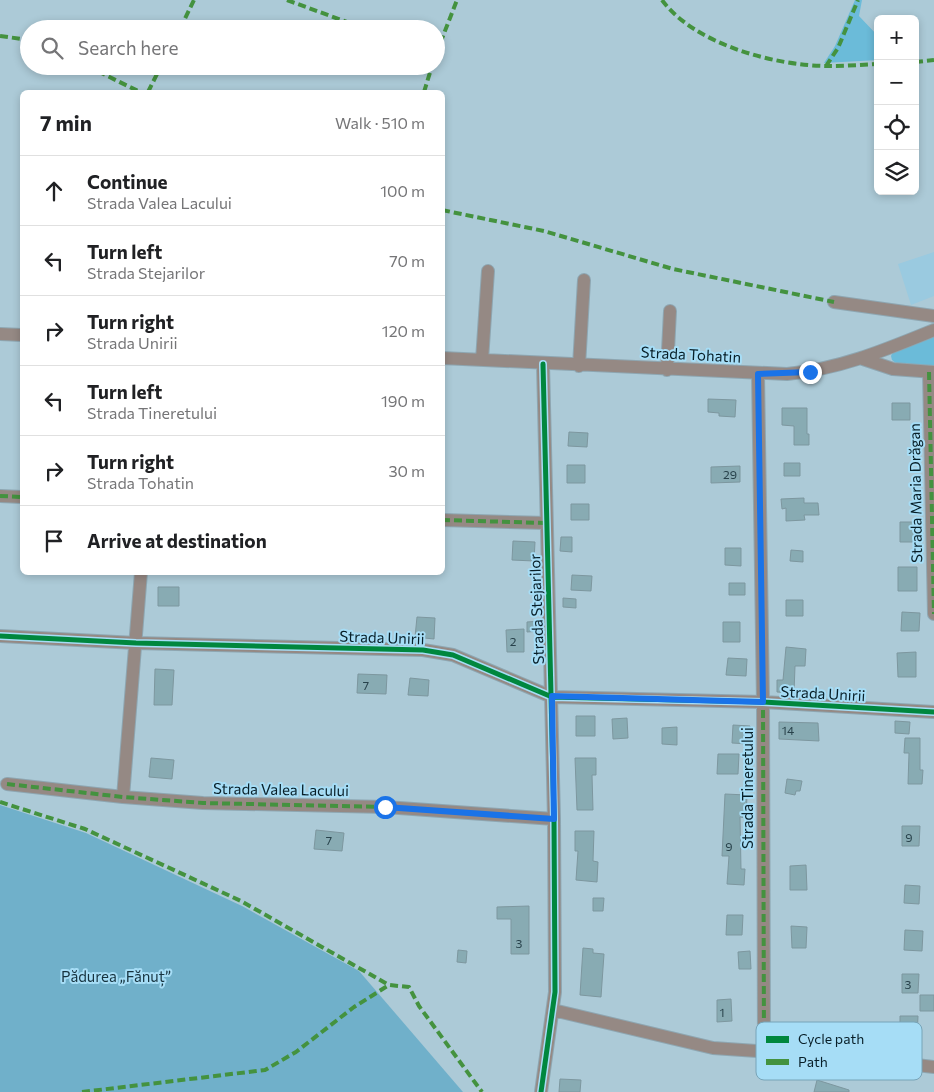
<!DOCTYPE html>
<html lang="en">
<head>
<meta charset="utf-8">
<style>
  :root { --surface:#fff; --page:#f2f2f2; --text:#202124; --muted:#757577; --line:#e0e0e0 }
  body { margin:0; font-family:Commissioner,sans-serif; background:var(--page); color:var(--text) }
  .controls { position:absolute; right:15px; top:15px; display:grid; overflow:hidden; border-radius:8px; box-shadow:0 2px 8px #0003 }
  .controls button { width:45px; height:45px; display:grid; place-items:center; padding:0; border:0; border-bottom:1px solid var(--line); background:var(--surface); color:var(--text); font:25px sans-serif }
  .stop { position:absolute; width:15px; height:15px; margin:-11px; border:4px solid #1a73e8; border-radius:50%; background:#fff }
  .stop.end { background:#1a73e8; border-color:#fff; box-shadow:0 1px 5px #0008 }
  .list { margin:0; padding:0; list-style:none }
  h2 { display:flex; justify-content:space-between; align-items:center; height:65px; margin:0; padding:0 20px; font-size:21px }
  h2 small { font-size:16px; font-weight:400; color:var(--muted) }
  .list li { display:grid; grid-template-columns:32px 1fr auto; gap:15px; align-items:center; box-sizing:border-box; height:70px; padding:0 20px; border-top:1px solid var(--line) }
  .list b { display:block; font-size:19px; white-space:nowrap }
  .list p { margin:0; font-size:16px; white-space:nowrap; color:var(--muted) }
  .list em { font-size:16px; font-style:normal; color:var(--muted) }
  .icon { flex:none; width:28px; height:28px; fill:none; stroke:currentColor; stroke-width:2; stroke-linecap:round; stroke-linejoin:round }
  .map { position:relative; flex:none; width:934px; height:1092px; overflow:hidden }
  .search { position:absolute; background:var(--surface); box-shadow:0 2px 8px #0003; left:20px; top:20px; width:425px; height:55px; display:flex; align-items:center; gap:12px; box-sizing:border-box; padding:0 18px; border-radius:28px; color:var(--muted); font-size:19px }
  .panel { position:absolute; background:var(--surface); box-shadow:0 2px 8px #0003; left:20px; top:90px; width:425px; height:485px; border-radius:8px }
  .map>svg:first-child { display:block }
  .built { fill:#9acae0 }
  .green { fill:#6bbbd9 }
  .forest { fill:#70b0ca }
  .building { fill:#88abb3; stroke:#7d979f }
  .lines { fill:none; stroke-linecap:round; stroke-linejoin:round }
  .minor-casing { stroke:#8ea6b1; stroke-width:14 }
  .minor { stroke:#958984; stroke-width:12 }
  .quiet { stroke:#44923f; stroke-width:4; stroke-dasharray:8 4; stroke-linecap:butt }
  .cycleway-casing { stroke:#a6ddf6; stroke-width:8 }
  .cycleway { stroke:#00873e; stroke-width:5 }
  .route { stroke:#1a73e8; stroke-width:6 }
  .labels { text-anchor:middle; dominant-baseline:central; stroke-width:4; stroke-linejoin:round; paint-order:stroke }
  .number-label { font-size:12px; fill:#28424b }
  .street-label { font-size:15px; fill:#081f28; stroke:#a6ddf6 }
  .park-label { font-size:15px; fill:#16323e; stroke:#a6ddf6 }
  .key { fill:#a6ddf6; stroke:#77a4b8; stroke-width:1 }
  .key-label { font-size:14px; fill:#081f28 }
</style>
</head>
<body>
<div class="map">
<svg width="934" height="1092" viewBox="0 0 934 1092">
  <rect width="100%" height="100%" fill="#accad7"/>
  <path class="built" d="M934,252v44l-23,9 -13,-41z"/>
  <path class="green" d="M855,0h7l-3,16 19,20v24l-54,3 11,-17z
    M934,336v30l-37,-2 -5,-4 -1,-4 2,-4z"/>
  <path class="forest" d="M0,805l86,28 156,73 117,65 104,121h-463z"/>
  <path class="building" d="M708,399l28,1 -1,17 -16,-1v-3l-11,-1z
    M892,403h18v17h-18z
    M782,408h25v26h2v11h-15v-19l-12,-1z
    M569,432l19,1 -1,14 -19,-1z
    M784,463h16v13h-16z
    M567,465h18v18h-18z
    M740,466v16l-29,1v-16z
    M804,498v5h14l1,12h-15l1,5 -19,1v-13l-4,1 -1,-10z
    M571,504h18v16h-18z
    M900,522h14v20h-14z
    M561,537h11v15l-12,-1z
    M513,541l22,1 -1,19 -22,-1z
    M725,548h16v18l-16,-1z
    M791,550l12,1v11l-13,-1z
    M898,567h19v24h-19z
    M572,575l20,1 -1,15 -20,-1z
    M729,583h16v12h-16z
    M158,587h21v19h-21z
    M563,598l13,1v9l-13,-1z
    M786,600h17v16h-17z
    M902,612l18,1 -1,18h-18z
    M417,617l18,1 -1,21 -19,-2z
    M541,621v10l-14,1v-10z
    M723,622h17v20h-17z
    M524,629v23h-17l-1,-22z
    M786,647l20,2 -1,17h-10l-1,27 -17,-1v-12h6z
    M916,652v25h-18l-1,-24z
    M728,658l19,1 -1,17 -20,-1z
    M155,669l19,1 -2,35h-18z
    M358,674l29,1 -1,19 -29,-1z
    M410,678l19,2 -1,16 -20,-1z
    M576,716h19v20h-19z
    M627,718l1,20 -15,1 -1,-20z
    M895,721l15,1 -1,12 -14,-1z
    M779,722l39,1 1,18 -40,-2z
    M733,725l17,1 -1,18 -17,-1z
    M677,727v18l-15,-1v-16z
    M905,738h15v32h3l-1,14h-14l1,-31h-5z
    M718,754h21l-1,20h-21z
    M151,758l23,2 -2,19 -23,-2z
    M575,758h21v17h-4l1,35h-16z
    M787,779l15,2 -2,10h-4l-1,4 -10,-2z
    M725,794l22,1 -1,23 -6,-1 1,52h4l-1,16 -17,-1 2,-28h-7z
    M902,826h18l-1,20h-17z
    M316,830l28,3 -2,18 -28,-2z
    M575,831h19l-1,30 5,1 -1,20 -21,-2 2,-29h-3z
    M806,865l1,25h-17v-24z
    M905,885l15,1 -1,18 -15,-1z
    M593,898h11l-1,13h-10z
    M529,906v48h-18v-35h-14v-12z
    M727,915h16l-1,20h-16z
    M791,926l16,1 -1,21h-14z
    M905,930l18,1 -1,20 -18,-1z
    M583,948l10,1v4l11,1 -3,43 -21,-2z
    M458,950l9,1 -1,12 -9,-1z
    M750,951l1,18h-12l-1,-17z
    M902,974h17l-1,19h-16z
    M920,995h14v16h-14z
    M731,999l1,22 -15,1v-22z
    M900,1016h18l-1,23 -17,-1z
    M560,1079l21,1 -1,12h-21z
    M817,1080l32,10v2h-35z"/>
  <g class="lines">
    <defs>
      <path id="minor" d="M834,302l100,14
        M0,334l22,1
        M442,358l345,16c53,-5 98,-24 147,-44
        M863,359l30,10 41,3
        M482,360l6,-89
        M579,366l5,-86
        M667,370l3,-59
        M929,372l5,242
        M758,374l5,328 1,349
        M0,496l22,1
        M442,520l104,3
        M0,636l136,7 287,7 30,5 99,42 211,5 171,10
        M7,784l116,13 80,6 182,4 169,12
        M123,797l18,-225
        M553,1010l160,38 144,10 77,9
        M541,1092l14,-100 -1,-173 -11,-455"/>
    </defs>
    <use href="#minor" class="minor-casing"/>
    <use href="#minor" class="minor"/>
    <path class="quiet" d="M287,0l79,29
      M662,0c32,44 113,66 166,66 16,0 33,-1 50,-2
      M180,29l14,-29
      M0,36l29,4
      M436,54l21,-54
      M915,62l19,-2
      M87,66l53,26
      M826,66l12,-18 20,-48
      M148,92l13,-26
      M424,92l8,-26
      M442,210l102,21 129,38 161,33
      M929,372l5,242
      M758,374l5,328 1,349
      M0,496l22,1
      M442,520l104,3
      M7,784l116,13 80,6 182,4 169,12
      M0,802l85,27 156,72 148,84
      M82,1092l183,-22 31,-18 58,-45 35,-22 20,2 10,19 63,86"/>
    <defs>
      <path id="cycleway" d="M0,636l136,7 287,7 30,5 99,42 211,5 171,10
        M541,1092l14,-100 -1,-173 -11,-455"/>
    </defs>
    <use href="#cycleway" class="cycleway-casing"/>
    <use href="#cycleway" class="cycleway"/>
  </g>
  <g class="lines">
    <path class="route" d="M385,807l169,12 -2,-123 211,6 -5,-328 52,-2"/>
  </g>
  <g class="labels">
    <g class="number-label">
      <text x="730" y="474">29</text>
      <text x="513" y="641">2</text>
      <text x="366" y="685">7</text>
      <text x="788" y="730">14</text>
      <text x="909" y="837">9</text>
      <text x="329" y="840">7</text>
      <text x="729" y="846">9</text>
      <text x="519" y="943">3</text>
      <text x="908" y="984">3</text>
      <text x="722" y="1012">1</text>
    </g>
    <g class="street-label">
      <text transform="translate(691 354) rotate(3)">Strada Tohatin</text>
      <text transform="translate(915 493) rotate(-91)">Strada Maria Drăgan</text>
      <text transform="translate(536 609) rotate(-92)">Strada Stejarilor</text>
      <text transform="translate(382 637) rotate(2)">Strada Unirii</text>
      <text transform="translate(823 693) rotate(3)">Strada Unirii</text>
      <text transform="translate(747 788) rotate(-90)">Strada Tineretului</text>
      <text transform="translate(281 789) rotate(1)">Strada Valea Lacului</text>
    </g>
    <g class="park-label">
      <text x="116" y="976">Pădurea „Fănuț”</text>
    </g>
  </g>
  <rect x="756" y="1022" width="166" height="58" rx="8" class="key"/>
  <rect x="766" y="1036" width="23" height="7" fill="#00873e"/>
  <rect x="766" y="1059" width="23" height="6" fill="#44923f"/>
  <g class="key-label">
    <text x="798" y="1044">Cycle path</text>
    <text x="798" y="1067">Path</text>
  </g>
</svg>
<div class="controls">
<button>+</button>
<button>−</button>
<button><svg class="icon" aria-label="locate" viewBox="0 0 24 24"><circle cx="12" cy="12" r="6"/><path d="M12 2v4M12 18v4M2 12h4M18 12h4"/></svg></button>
<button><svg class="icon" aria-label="layers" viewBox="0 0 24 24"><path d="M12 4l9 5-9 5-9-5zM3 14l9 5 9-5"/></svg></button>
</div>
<div class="stop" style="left:385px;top:807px"></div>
<div class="stop end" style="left:810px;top:372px"></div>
<div class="search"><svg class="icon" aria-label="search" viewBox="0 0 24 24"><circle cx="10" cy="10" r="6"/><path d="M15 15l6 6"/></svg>Search here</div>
<section class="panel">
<h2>7 min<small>Walk · 510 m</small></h2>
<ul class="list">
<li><svg class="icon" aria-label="ahead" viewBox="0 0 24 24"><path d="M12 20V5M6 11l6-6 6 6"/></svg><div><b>Continue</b><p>Strada Valea Lacului</p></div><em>100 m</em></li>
<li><svg class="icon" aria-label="left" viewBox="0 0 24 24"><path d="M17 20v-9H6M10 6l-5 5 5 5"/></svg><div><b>Turn left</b><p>Strada Stejarilor</p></div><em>70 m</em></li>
<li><svg class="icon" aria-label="right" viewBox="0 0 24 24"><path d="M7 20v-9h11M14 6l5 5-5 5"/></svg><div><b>Turn right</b><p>Strada Unirii</p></div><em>120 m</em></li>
<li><svg class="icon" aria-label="left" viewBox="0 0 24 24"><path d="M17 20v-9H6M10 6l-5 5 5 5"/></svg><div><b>Turn left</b><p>Strada Tineretului</p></div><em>190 m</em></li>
<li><svg class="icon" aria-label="right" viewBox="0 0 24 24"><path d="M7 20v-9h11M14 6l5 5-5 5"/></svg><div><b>Turn right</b><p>Strada Tohatin</p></div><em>30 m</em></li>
<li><svg class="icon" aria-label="arrive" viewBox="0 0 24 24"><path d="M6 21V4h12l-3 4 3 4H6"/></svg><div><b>Arrive at destination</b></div></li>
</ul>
</section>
</div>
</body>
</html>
